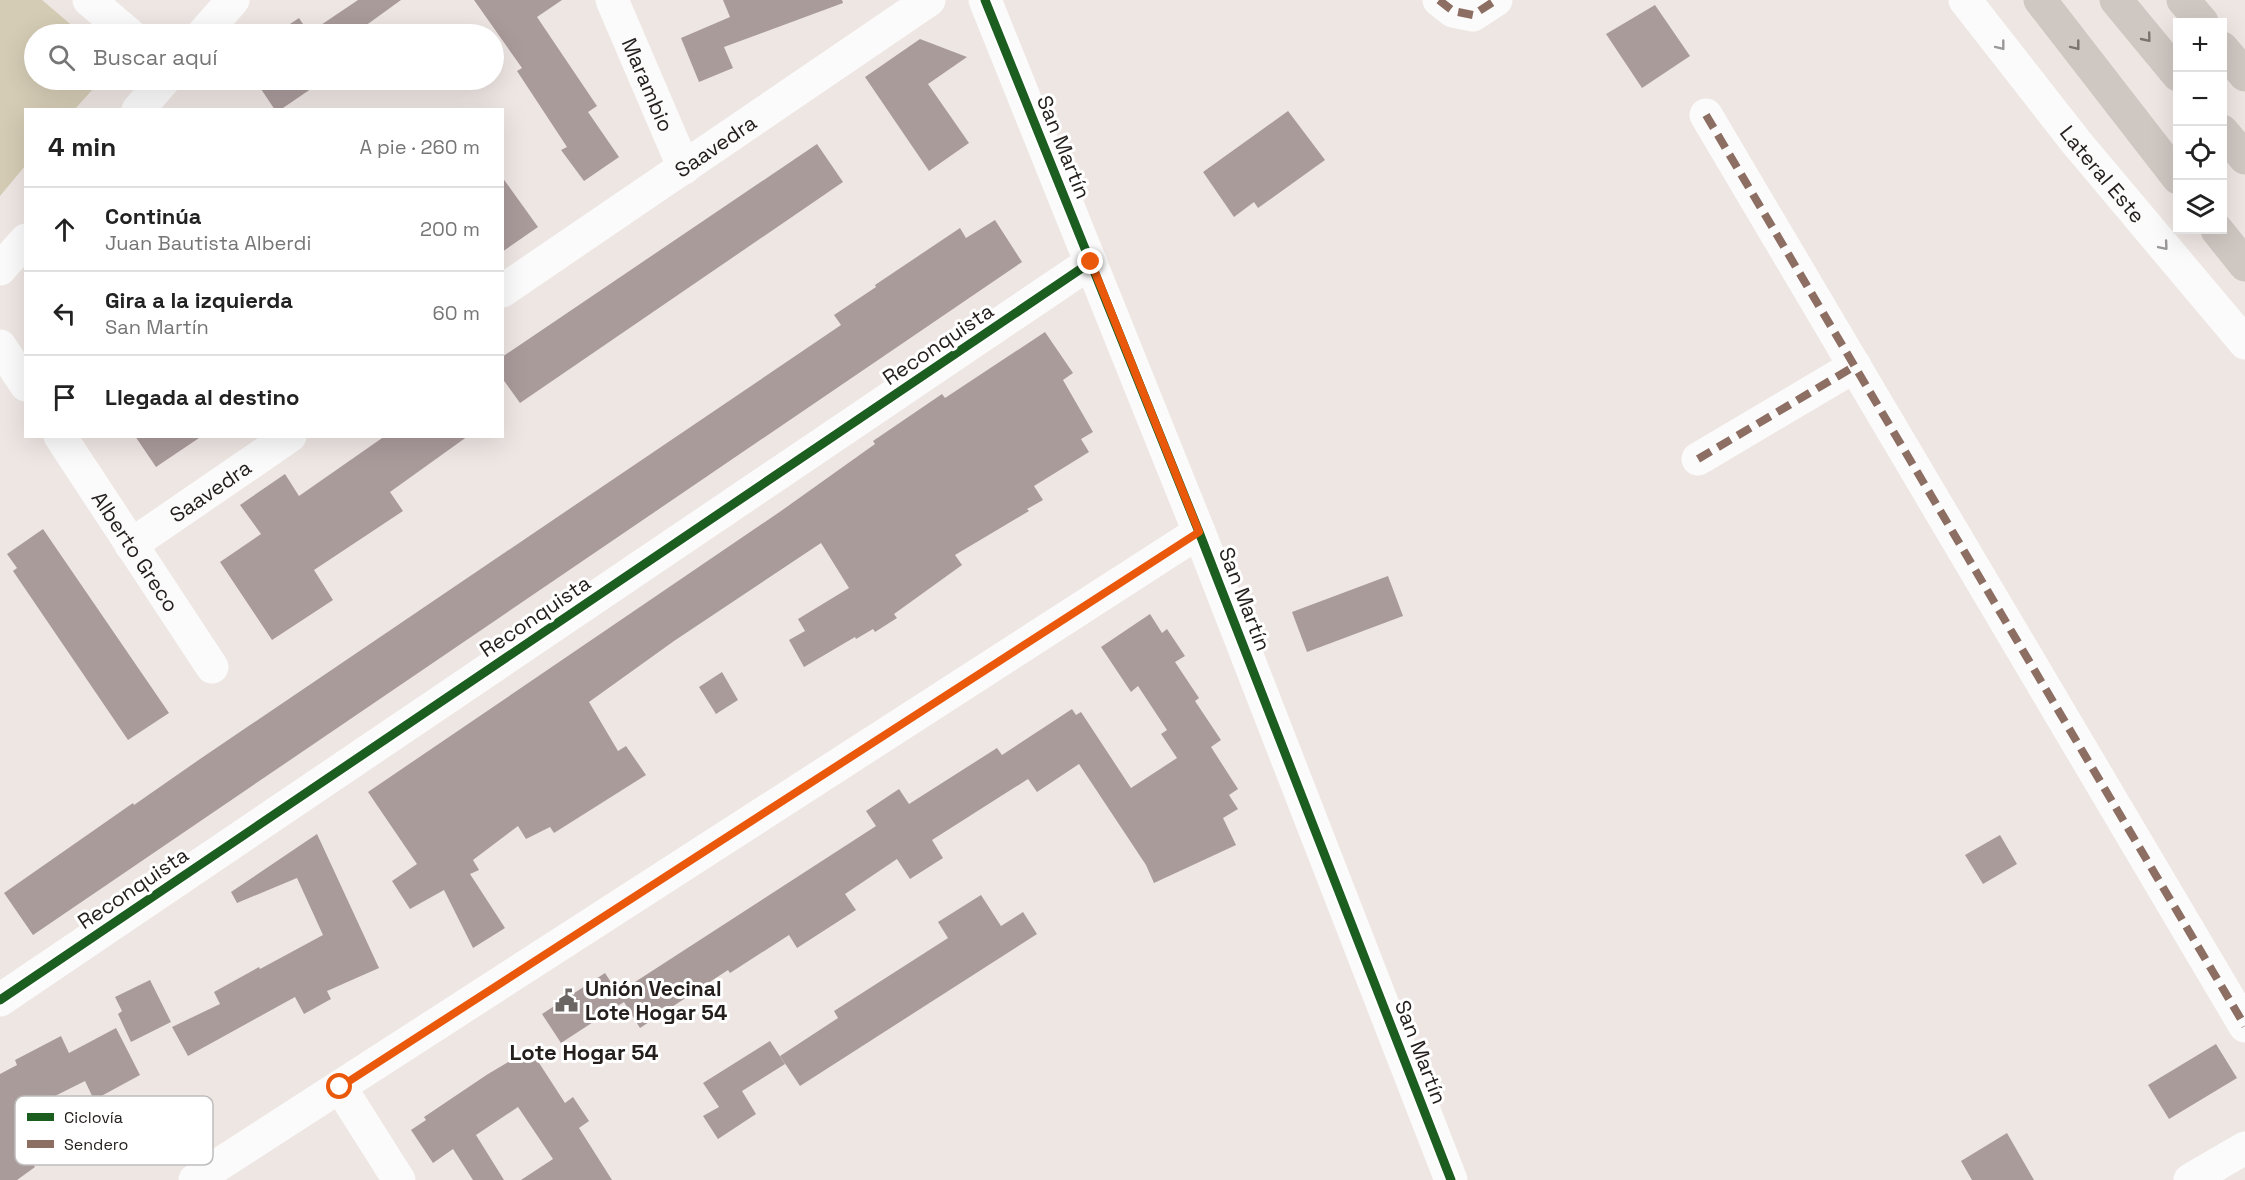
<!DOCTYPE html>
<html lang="es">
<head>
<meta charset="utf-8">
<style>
  :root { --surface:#fff; --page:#f2f2f2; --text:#222; --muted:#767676; --line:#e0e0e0 }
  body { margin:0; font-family:"Space Grotesk",sans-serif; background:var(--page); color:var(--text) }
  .controls { position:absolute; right:18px; top:18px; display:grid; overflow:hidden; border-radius:0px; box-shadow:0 6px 24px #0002 }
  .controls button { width:54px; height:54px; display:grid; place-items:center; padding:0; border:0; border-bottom:2px solid var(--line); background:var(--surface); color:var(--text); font:30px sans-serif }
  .stop { position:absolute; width:18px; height:18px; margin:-14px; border:4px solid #ea580c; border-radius:50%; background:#fff }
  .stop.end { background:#ea580c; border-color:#fff; box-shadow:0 2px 6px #0008 }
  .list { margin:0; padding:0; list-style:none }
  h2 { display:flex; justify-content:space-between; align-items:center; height:78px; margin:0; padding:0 24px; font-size:26px }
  h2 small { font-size:20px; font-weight:400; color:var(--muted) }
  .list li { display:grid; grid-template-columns:39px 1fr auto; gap:18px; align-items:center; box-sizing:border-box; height:84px; padding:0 24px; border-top:2px solid var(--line) }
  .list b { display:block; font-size:22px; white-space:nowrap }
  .list p { margin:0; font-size:20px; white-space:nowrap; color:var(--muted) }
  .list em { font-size:20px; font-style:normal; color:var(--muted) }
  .icon { flex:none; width:33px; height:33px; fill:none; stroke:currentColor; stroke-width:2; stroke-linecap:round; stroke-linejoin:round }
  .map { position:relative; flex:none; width:2245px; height:1180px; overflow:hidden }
  .search { position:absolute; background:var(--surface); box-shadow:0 6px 24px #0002; left:24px; top:24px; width:480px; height:66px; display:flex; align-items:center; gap:15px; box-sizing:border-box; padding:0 21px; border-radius:33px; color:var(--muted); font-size:22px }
  .panel { position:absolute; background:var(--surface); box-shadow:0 6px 24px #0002; left:24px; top:108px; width:480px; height:330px; border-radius:0px }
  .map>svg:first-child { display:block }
  .green { fill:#d5ccb5 }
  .building { fill:#aa9b9b }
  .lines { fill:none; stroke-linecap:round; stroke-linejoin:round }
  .minor { stroke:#fcfbfb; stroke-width:33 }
  .highway { stroke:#cfc7c2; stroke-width:33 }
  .quiet { stroke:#8d6e63; stroke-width:8; stroke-dasharray:15 8; stroke-linecap:butt }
  .cycleway-casing { stroke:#fff; stroke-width:13 }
  .cycleway { stroke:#1b5e20; stroke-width:9 }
  .oneway { stroke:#7a7470 }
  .oneway2 { stroke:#9b9898 }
  .route { stroke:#ea580c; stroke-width:8 }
  .labels { text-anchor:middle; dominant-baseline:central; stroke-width:6; stroke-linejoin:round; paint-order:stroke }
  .street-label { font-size:21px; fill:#25201e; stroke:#fff }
  .poi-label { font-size:21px; font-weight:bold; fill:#25201e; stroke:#fff; text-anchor:start }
  .neighbourhood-label { font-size:22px; font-weight:bold; fill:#25201e; stroke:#fff }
  .key { fill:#fff; stroke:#bebcbc; stroke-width:1.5 }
  .key-label { font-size:16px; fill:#25201e }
</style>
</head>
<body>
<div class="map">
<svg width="2245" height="1180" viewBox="0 0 2245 1180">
  <rect width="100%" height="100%" fill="#eee6e3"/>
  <path class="green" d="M0,0h42l40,34h-48v46h67l-26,29 -49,1 -1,56 -25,30z"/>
  <path class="building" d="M358,0h43l-47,34h-79l24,-16 10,15z
    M474,0h88l-25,17 60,89 -9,6 31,45 -35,24 -23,-31 6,-3 -50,-76 5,-3z
    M723,0h119l1,3 -119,44 9,21 -34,14 -18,-44 49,-21z
    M1655,5l35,51 -48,32 -36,-54z
    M920,39l47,18 -39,27 41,59 -40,28 -64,-94z
    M255,80h69l-44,30h-5z
    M1288,111l37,49 -67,48 -4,-6 -20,15 -31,-45z
    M817,144l26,38 -323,221 -18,-25v-21z
    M502,177l36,50 -36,25z
    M995,220l27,42 -989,673 -29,-42 129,-90 1,2 10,-7 56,-39 641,-434 -7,-10 42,-28 -1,-2 85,-57 6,10z
    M1045,332l28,41 -10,7 30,52 -12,7 8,13 -55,34 9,14 -16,9 2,2 -74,44 7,10 -68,49 3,4 -22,14 -2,-3 -17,10 -1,-2 -51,30 -15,-27 16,-9 -7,-12 51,-31 -28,-45 -147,98 -85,61 29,49 8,-5 20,29 -92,58 -4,-6 -24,12 -8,-13 -45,34 6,10 -9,4 35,54 -32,20 -29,-58 -34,19 -18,-28 25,-17 -49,-72 413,-281 94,-67 -2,-3 69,-47 3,4z
    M135,436h67l-46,31z
    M385,436h83l-78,56 13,19 -89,59 19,30 -61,40 -52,-78 41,-28 -21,-29 45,-31 14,22z
    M43,529l126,184 -41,27 -115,-169 4,-3 -10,-14z
    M1388,576l15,40 -96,36 -15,-40z
    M1150,614l12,19 5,-4 18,27 -10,6 24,36 -4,3 26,39 -10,7 27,42 -9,6 9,14 -15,9 13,27 -82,38 -8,-18 -67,-101 -42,28 -9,-13 -96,61 11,18 -33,21 -13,-20 -52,35 11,16 -59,38 -8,-13 -59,38 -2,-3 -88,58 -16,-26 -63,41 -19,-29 63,-41 13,20 258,-167 -10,-15 33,-22 10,15 88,-56 5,7 70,-46 4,6 5,-3 50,76 46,-30 -16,-24 6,-4 -29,-44 -7,6 -30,-45z
    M722,672l16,28 -22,14 -17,-27z
    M317,834l62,134 -52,23 4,8 -27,15 -9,-17 -107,59 -16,-29 48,-23 -6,-12 45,-25 1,2 63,-34 -26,-57 -60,25 -6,-11z
    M2000,835l17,29 -34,20 -18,-29z
    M981,895l20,31 22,-14 14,22 -237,152 -20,-30 58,-38 -4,-7 114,-73 -10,-16z
    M150,980l21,42 -40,20 -13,-28 4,-3 -7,-14z
    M116,1028l24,47 -46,25 -9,-19 -50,25 22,39 -25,18 3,4 -18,13h-17v-106l17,-9 -2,-5 46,-24 8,17z
    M770,1041l15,23 -43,27 14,23 -38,25 -15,-23 16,-9 -16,-24z
    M2216,1044l21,34 -68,41 -21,-34z
    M530,1049l35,54 8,-6 16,24 -10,7 33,52h-91l32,-21 -35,-52 -42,28 28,45h-31l-20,-31 -20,14 -22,-33 15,-10 -2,-3 64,-43z
    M2007,1133l27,47h-62l-11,-19z"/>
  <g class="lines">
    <g class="minor">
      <path d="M89,0l40,34"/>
      <path id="s1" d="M612,0l72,168"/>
      <path d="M985,0l214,532 252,648"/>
      <path d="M1439,0l14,11 20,4 23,-15"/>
      <path id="s2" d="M1965,0l111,142 169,201"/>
      <path d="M203,34l30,-34"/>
      <path d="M138,110l26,-30"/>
      <path d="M1706,115l539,911"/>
      <path d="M0,269l26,-29"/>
      <path id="s3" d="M502,291l427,-291"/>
      <path d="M0,346l26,39"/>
      <path id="s4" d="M60,436l152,231"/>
      <path d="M1698,459l157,-93"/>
      <path id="s5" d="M131,545l159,-109"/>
      <path d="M0,1000l1091,-738"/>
      <path d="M340,1087l59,93"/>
      <path d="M195,1180l1004,-648"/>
      <path d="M2190,1180l55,-32"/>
    </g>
    <path class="highway" d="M2040,0l138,178
      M2116,0l62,75
      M2183,0l19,22
      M2222,48l23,27
      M2222,131l23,27
      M2217,230l28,35"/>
    <path class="quiet" d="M1439,0l14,11 20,4 23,-15
      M1706,115l539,911
      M1698,459l157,-93"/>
    <defs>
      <path id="cycleway" d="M985,0l214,532 252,648
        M0,1000l1091,-738"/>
    </defs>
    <use href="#cycleway" class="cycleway-casing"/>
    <use href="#cycleway" class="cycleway"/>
  </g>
  <defs><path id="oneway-chevron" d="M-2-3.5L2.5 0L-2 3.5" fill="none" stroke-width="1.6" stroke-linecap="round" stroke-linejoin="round" transform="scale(1.5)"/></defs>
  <g class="oneway">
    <use href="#oneway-chevron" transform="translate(2147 38) rotate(51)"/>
    <use href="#oneway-chevron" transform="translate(2076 46) rotate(52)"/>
  </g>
  <g class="oneway2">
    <use href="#oneway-chevron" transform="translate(2001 46) rotate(52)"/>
    <use href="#oneway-chevron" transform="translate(2164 246) rotate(50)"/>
  </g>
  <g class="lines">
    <path class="route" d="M340,1087l859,-555 -108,-270"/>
  </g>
  <defs>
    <symbol id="civic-bare" viewBox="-9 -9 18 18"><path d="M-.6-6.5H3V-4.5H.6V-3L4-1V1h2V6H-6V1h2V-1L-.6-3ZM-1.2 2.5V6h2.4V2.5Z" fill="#6b6563" stroke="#fff" stroke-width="2.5" paint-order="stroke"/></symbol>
  </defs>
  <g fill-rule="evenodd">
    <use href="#civic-bare" x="550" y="984" width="33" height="33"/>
  </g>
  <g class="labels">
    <g class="street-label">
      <text stroke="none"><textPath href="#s1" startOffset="92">Marambio</textPath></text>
      <text stroke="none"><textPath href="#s3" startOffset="258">Saavedra</textPath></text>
      <text transform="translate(1064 147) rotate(68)">San Martín</text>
      <text stroke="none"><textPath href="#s2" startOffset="222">Lateral Este</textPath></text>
      <text transform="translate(938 344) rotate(-34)">Reconquista</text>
      <text stroke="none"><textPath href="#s5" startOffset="96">Saavedra</textPath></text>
      <text stroke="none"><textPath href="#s4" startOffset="138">Alberto Greco</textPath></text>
      <text transform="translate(1245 599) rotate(69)">San Martín</text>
      <text transform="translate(535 616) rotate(-34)">Reconquista</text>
      <text transform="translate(133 888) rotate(-34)">Reconquista</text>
      <text transform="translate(1421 1052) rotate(69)">San Martín</text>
    </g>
    <g class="poi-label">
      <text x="585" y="988">Unión Vecinal<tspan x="585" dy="24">Lote Hogar 54</tspan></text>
    </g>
    <g class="neighbourhood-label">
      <text x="584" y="1052">Lote Hogar 54</text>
    </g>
  </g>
  <rect x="15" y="1096" width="198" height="69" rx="9" class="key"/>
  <rect x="27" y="1113" width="27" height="8" fill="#1b5e20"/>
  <rect x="27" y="1140" width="27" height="8" fill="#8d6e63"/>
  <g class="key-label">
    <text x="64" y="1123">Ciclovía</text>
    <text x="64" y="1150">Sendero</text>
  </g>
</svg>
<div class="controls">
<button>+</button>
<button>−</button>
<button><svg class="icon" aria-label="locate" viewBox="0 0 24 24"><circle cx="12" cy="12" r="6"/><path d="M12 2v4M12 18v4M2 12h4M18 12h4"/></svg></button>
<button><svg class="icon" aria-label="layers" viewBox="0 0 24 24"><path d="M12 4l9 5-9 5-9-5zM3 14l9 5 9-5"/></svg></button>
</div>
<div class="stop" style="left:340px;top:1087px"></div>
<div class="stop end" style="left:1091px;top:262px"></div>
<div class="search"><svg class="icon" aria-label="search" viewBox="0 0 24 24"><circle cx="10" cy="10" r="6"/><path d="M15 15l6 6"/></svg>Buscar aquí</div>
<section class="panel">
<h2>4 min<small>A pie · 260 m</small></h2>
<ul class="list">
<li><svg class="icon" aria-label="ahead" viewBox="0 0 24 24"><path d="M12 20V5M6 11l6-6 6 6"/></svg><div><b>Continúa</b><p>Juan Bautista Alberdi</p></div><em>200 m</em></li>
<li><svg class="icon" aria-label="left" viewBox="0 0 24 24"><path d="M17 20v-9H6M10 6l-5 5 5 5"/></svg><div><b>Gira a la izquierda</b><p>San Martín</p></div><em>60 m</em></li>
<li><svg class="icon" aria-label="arrive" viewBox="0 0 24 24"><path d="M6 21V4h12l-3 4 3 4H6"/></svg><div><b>Llegada al destino</b></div></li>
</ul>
</section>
</div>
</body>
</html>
